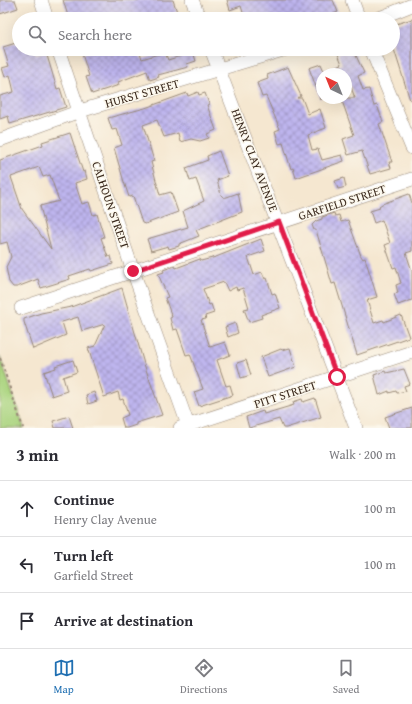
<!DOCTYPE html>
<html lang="en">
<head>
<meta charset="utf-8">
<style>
  :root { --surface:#fff; --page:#f7f7f7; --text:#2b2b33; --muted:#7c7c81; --line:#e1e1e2; --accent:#1f6fb2 }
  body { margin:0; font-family:"Gentium Book Plus",serif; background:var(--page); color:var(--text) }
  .compass { position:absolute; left:316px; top:68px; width:36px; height:36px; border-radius:50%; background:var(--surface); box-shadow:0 4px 16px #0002; rotate:317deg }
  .stop { position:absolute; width:12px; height:12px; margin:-9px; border:3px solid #e11d48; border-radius:50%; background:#fff }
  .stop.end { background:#e11d48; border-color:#fff; box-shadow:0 1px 4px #0008 }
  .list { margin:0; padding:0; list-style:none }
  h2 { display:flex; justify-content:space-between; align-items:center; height:52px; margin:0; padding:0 16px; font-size:17px }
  h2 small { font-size:13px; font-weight:400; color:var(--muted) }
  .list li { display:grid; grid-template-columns:26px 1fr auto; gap:12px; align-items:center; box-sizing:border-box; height:56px; padding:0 16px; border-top:1px solid var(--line) }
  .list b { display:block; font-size:15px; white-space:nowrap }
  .list p { margin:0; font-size:13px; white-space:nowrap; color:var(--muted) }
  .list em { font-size:13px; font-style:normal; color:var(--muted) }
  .icon { flex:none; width:22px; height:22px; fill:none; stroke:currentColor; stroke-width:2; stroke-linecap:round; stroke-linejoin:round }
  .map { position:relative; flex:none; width:412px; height:428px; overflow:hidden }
  .search { position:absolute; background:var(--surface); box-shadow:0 4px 16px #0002; left:12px; right:12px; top:12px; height:44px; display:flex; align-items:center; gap:10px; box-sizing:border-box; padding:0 14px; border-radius:22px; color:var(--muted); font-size:15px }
  .sheet { height:220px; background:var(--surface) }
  nav { display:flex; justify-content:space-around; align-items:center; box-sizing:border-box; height:56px; border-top:1px solid var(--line); background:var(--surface); font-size:11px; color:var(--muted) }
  nav a { display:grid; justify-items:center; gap:2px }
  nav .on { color:var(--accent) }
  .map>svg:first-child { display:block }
  .green { fill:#aad47f; stroke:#727f4e }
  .building { fill:url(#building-cross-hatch); fill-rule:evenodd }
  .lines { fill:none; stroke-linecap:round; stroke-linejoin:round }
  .minor-casing { stroke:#988877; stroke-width:14 }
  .path { stroke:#988877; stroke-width:2; stroke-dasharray:3 3; stroke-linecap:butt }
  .minor { stroke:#fff; stroke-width:13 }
  .route { stroke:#e11d48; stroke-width:5 }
  .labels { text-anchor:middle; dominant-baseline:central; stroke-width:3; stroke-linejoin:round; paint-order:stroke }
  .street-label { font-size:12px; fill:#3b2a1e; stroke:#fbf7ec }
</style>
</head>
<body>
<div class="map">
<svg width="412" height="428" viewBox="0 0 412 428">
  <defs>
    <pattern id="building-cross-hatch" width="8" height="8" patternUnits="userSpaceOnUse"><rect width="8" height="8" fill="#beb5ee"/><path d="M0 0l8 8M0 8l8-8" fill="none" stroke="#9c93c0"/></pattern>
  </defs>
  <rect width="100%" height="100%" fill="#fbf7ec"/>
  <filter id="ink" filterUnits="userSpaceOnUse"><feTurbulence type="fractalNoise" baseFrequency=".025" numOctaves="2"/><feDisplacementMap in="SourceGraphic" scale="8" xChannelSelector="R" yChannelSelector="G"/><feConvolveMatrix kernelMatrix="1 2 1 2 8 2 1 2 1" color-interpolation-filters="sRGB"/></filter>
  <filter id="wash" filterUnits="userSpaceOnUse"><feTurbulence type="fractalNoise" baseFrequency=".012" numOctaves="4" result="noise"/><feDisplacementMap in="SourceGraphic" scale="16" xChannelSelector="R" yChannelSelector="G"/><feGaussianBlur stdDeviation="0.9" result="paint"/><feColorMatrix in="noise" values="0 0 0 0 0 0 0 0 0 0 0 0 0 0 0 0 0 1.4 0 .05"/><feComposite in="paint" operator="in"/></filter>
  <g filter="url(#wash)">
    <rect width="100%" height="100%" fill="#f5e7d0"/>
    <path class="green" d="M0,356l24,72h-24z"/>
    <g id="blocks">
      <path class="building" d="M0,0h15l3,8 -18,6z
        M63,0h110l4,12 -21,7h-87z
        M227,0h106l5,12 -15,7h-78l-4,-13 -11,4z
        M412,19v81h-2l-17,-54v-21z
        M19,42v7h15l2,6 10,-3 11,37 3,-1 6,19 -56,17 -2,-8 -8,3v-23l14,-4 -4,-17 -5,2 -3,-9 7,-2 -6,-19z
        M99,49h9l2,5 13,-5h16l3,10 23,-7 3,8 25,-8 3,9 -9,3 1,3 -30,8 1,2 -9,3 -3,-9 -29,11 1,3 -27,9 -6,-17 3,-1 -7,-22z
        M350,49h3l11,24 -6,3 5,14 6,-1 5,17 3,-1 6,17 -4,2 13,38h-3l2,6 -21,6 -8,-23 -14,4 -5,-16 11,-4 -13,-37h14l-9,-24h-24l-1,26 -12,-32 12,-4 3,7 18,-7 -4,-10z
        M288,67l13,29 -4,2h5l6,16 12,-5 6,19 -18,7 4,15 6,-1 4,11 20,-5 2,6 -48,17 -3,-10 -2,1 -8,-26 -4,1 -4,-13 5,-2 -14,-33 -4,1 -5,-14 11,-4 -1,-4z
        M198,92l1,3 6,-2 4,11 -2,1 9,25 -9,4 2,4 -9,3 -9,-2 -11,3 -2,-9 -14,4 -7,-17 -14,5 11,36 -3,1 9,33 11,-3 7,20 -33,12 -3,-1 -9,-27 -4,1 -5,-15 -10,-34 8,-3 -5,-16 -5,1 -4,-12 37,-10 42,-15 1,3z
        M70,133l13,39 2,-1 2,8 -12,4 7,21 7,-2 4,13 4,-1 7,23 -3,1 7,19 3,-1 2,8 -22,7 -1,-2 -21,7 1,3 -29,9 -3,-9 -21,8h-4l-4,-5 -3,-15 5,-10 -4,-15 -7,2v-84l43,-15 -1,-3zM39,167l4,10 7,-2 9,26 -19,5 11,43 -29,-40 -11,-32z
        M219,151l9,25 -11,4 4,15 3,3 14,-5 4,19 -46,18 3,6 -20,8v2l-10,3 -1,-3 -17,5 -4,-12 41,-12 -5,-16 21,-10 -8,-22 -6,2 -4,-13 22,-8 -1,-4z
        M344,178l2,9 -8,2 -3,-8z
        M409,194l3,9v48l-6,2 6,18v29l-14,5 -4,-11 4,-1 -2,-8 5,-2 -5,-16 -3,1 -8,-23 5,-2 -8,-23 -8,3 -4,-12 10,-3 -1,-2 3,-2z
        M334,213l1,3 4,-1 2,7 7,-2 13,36 2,3 2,-1 12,39 -10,3 7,23 9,-3 1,2 17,-7 8,22 -52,18 -22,-72 -3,1 -16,-54h-2l-2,-5 4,-4 6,-2v-2z
        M261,239l4,12 -17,6 6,18 8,-3 3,7 2,-1 5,16 3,-1 5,15 -19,7 1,3 -13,4 -5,-13 5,-1 -6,-20 -6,2 -1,-3 -8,4 -4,-9 -21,7 6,16 2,-1 3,9 -9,3 1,3 -5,1 9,27 15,-5 5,13 -13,5 9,26 4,-1 3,10 -34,11 -5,-14 9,-3 -13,-35 -4,1 -9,-26 -4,1 -3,-12 2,-1 -7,-19 3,-1 -10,-23 6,-2 -1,-2 12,-4 1,2 24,-9 1,2 15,-4z
        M122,288l22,76 18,51 -26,8v2l-9,3h-3l-3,-10 7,-3 -5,-16 -3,1 -2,-8 -14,5 -16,-49 7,-2 10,-22 -23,7 -4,-14 -16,5 4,13 -33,14 -9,-27v-3l17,-6 30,-6z
        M235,323l3,10 -10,4 -3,-10z
        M290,348l6,19 -28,10 -7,-20 20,-8 1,1z
        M73,360l4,12 -14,5 4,14 -15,5 -8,-24 12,-4 -1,-2z
        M246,360l5,15 -10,3 -4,-15z
        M404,369l6,15 -6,2 2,5 -9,2 -1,-2 -7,2v-2l-10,4 -5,-20 11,-4 1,2z
        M94,392l3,9 -9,3 -2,-9z
        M315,398l6,19 -35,11h-3l-4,-9 -30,9 -3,-11 17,-6 1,3 30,-9 -1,-3 9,-3 1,3z
        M412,408v20h-23l-4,-11z
        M69,416l4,12h-18l-2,-7z"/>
    </g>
  </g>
  <g filter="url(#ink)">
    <use href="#blocks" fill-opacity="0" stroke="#988877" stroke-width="1"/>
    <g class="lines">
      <defs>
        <path id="minor" d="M41,0l6,19
          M192,0l8,19
          M352,0l7,19
          M377,19l35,-14
          M58,49l75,222 56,157
          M211,49l145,379
          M371,49l41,99
          M0,140l80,-29 206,-62
          M21,308l391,-129
          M180,428l232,-76"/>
      </defs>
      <use href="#minor" class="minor-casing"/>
      <path class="path" d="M0,358l23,70"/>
      <use href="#minor" class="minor"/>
    </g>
  </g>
  <g class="lines" filter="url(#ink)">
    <path class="route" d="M133,271l146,-49 58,155"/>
  </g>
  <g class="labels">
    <g class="street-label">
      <text transform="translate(142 93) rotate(-16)">HURST STREET</text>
      <text transform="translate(255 160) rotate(69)">HENRY CLAY AVENUE</text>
      <text transform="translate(342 202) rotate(-18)">GARFIELD STREET</text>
      <text transform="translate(111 205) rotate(71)">CALHOUN STREET</text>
      <text transform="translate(285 394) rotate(-18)">PITT STREET</text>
    </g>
  </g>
</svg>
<svg class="compass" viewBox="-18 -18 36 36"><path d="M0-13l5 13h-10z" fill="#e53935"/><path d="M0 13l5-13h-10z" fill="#7c7c81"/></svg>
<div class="stop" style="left:337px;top:377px"></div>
<div class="stop end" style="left:133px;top:271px"></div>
<div class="search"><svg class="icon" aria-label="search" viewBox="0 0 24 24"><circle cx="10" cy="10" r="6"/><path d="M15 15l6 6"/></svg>Search here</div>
</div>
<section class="sheet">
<h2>3 min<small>Walk · 200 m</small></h2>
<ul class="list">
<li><svg class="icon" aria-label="ahead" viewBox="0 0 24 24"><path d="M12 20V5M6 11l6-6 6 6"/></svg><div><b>Continue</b><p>Henry Clay Avenue</p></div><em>100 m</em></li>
<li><svg class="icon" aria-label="left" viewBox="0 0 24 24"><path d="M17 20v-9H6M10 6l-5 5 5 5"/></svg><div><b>Turn left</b><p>Garfield Street</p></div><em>100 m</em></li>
<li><svg class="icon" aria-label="arrive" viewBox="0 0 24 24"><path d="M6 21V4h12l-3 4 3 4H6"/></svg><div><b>Arrive at destination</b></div></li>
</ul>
</section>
<nav>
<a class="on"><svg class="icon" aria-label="map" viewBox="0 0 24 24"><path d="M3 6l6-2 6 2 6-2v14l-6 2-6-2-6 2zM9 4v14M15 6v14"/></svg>Map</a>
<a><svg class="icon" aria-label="directions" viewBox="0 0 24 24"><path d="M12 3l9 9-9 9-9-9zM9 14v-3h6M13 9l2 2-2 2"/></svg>Directions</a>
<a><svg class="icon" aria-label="saved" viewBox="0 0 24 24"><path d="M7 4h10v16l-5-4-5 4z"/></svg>Saved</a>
</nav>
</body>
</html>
